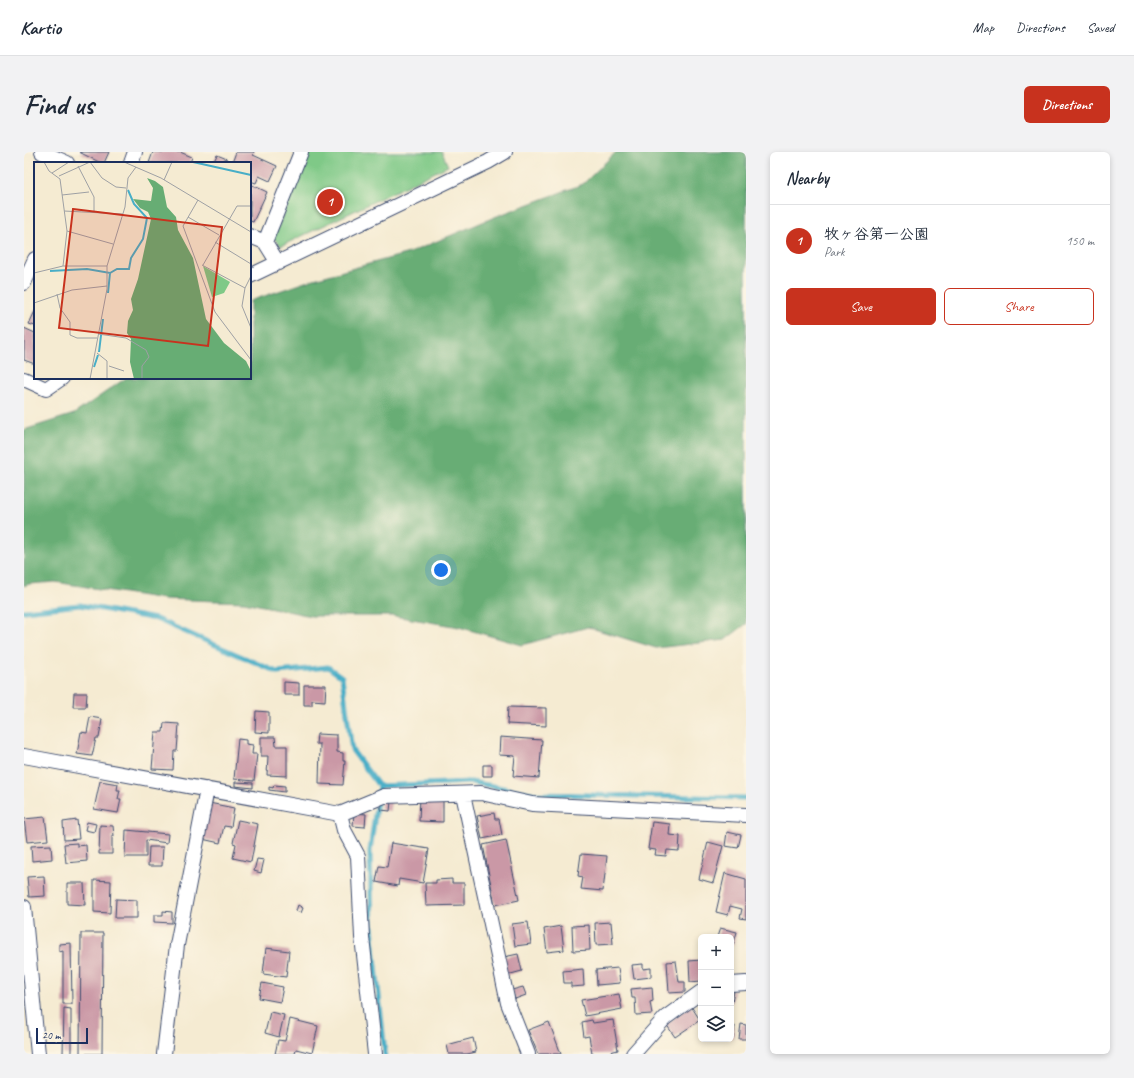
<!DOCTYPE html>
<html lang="en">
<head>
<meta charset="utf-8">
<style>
  :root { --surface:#fff; --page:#f2f2f3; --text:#1f2937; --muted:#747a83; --line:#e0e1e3; --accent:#c8321e }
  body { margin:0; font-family:Caveat,"Klee One",sans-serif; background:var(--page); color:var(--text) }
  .controls { position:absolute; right:12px; bottom:12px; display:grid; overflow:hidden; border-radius:6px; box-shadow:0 2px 6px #0003 }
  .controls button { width:36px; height:36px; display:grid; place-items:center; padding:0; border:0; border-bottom:1px solid var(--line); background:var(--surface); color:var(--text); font:20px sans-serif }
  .scale { position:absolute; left:12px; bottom:10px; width:52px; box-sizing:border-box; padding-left:4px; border:2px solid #1b2f5e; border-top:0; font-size:11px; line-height:14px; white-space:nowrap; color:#1b2f5e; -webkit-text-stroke:3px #fcf5e5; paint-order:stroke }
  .you { position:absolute; left:417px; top:418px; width:14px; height:14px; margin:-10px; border:3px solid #fff; border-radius:50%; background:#1a73e8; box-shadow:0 0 0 6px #1a73e833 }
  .badge { display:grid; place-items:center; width:26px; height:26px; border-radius:50%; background:var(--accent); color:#fff; font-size:13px; font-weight:700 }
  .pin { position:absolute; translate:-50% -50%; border:2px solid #fff; box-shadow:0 1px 4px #0006 }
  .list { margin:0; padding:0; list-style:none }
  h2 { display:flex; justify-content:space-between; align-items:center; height:52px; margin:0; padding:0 16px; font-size:17px }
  h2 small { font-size:13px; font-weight:400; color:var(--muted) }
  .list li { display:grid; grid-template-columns:26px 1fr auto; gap:12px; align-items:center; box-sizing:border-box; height:72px; padding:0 16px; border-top:1px solid var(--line) }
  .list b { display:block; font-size:15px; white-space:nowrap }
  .list p { margin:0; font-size:13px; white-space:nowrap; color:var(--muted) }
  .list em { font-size:13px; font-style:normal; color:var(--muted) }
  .actions { display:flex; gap:8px; padding:12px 16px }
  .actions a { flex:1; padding:9px 0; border:1px solid var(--accent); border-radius:6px; text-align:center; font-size:14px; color:var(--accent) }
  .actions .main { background:var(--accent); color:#fff }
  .icon { flex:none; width:22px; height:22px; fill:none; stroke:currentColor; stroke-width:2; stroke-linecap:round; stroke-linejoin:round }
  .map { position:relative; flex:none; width:722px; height:902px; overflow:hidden; border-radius:6px }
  header { display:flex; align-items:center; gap:24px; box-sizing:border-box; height:56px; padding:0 20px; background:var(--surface); border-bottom:1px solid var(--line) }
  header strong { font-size:19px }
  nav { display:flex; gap:22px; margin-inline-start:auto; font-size:14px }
  .intro { display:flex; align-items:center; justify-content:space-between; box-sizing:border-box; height:96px; padding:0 24px }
  h1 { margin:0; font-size:28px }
  .button { padding:10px 18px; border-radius:6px; background:var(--accent); color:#fff; font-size:14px; font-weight:700 }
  main { display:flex; gap:24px; padding:0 24px }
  aside { flex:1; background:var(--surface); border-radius:6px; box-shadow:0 2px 6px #0003 }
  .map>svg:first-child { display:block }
  .green { fill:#7fc987; stroke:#4d7c72 }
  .forest { fill:#67ad74; stroke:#416e69 }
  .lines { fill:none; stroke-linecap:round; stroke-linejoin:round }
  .stream { stroke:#48aec7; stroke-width:5 }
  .building { fill:#ca98a6 }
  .minor-casing { stroke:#3c4b6f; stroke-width:16 }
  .minor { stroke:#fff; stroke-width:14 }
  .inset-river { fill:none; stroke:#48aec7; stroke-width:2 }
  .inset-road { fill:none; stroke:#9ea0a4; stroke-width:1 }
  .view { fill:#c8321e; fill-opacity:0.15; stroke:#c8321e; stroke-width:2 }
  .inset-edge { fill:none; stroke:#1b2f5e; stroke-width:2 }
</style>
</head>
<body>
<header>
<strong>Kartio</strong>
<nav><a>Map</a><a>Directions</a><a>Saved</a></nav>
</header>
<div class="intro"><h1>Find us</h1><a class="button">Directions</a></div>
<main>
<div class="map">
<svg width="722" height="902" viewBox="0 0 722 902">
  <rect width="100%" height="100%" fill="#fcf5e5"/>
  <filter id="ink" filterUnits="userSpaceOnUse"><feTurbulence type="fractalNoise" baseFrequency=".025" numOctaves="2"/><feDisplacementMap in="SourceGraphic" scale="8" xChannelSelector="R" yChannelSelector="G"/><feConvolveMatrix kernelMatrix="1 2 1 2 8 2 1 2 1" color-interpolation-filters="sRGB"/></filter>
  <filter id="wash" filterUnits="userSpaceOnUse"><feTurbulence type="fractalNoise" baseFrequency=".012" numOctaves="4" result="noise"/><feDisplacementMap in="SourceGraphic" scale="16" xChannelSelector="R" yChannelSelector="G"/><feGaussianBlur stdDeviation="0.9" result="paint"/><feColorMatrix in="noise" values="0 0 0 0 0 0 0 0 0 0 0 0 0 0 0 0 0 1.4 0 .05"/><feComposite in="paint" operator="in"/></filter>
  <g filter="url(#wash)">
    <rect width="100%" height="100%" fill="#f5ebd2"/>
    <path class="green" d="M285,0h133l6,14 -167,80 -8,-8z"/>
    <path class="forest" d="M592,0h130v472l-21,16 -69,8 -68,-21 -66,18 -63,-18 -65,-11h-83l-67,-14 -81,-3 -108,-17 -26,2 -5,2v-156l50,-16 52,-36h124v-77l64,-22 95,-26 88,-37 86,-32z"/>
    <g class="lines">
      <path class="stream" d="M0,459l56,-6 76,14 121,53 51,-5 14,10 10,73 27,36 -9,65 2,77 13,126
        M355,634l92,-4 65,12 210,4"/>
    </g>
    <g id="blocks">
      <path class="building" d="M55,0h30l-5,11h-3z
        M129,0h27l12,5 -2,6h-41z
        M212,0h18l-1,3 24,11 -7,15 -11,-5 -3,7 -6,-2v-18h-18z
        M193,3l10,4 -2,4h-12z
        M226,32l17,8 -14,30 -3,-1z
        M11,159v15l-6,-2z
        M0,176l11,5v31l-11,-4z
        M260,530l15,1v12h-15z
        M280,533h22l-1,16 -13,-1v5h-8z
        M50,541h13l-1,14h-13z
        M484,555l38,1v18l-39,-2z
        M232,559l13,1v21l-14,-1z
        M66,565l12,2 -3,19h-3l-4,18 -15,-2 4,-22 6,1z
        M140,571l15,1 -2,27h-3l-1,19 -21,-1 3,-37h8z
        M293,582l20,1v17l6,1v8h2l-2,24 -24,-1 1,-40h-4z
        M237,585h14l1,9h11v30l-20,-1 1,-19h-7z
        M476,585l42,3 -3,38 -26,-2 2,-20 -16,-1z
        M214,587l8,1v4l7,1 -1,9h5l-3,27 -20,-2z
        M459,613h9v11h-9z
        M76,629l18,3 -1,6h3l-2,9h3l-3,14 -24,-4z
        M211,630l18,1v5l-18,-2z
        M250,633l11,1v6l-16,-2v-3l4,1z
        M396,644l23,1v25l-24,-1z
        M357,649l10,1 -1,9 -9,-1z
        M185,651l25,5 -3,19 -7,-1 -4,17 -18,-4z
        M330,661l12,1 -1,13 -12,-1z
        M470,661l1,6h4l3,16 -20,4 -5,-23z
        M21,665l3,23 -21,2 -3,-23z
        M53,668l2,19 -15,1 -1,-18z
        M214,668l20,4 -7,38 -18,-4 3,-14 -3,-1z
        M63,670l9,2 -2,8 -9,-2z
        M628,670l18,2 -1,11 11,1 -1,15 -12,-1 -1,6 -11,-1 1,-5 -8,-1z
        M76,673l13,1 1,10h-2v18h-13z
        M102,678l42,4 -1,9 -21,-3v17h-21z
        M703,680l14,3 -3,13 -13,-2z
        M482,688l13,60 -24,5 -12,-60z
        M684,690l15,4 -10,37 -14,-4z
        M53,691v3l9,-1 1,16 -21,2 -2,-19z
        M367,691l38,6 -6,34 -24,-4 -1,7 -22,-4 3,-16 8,1z
        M27,693l1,14 -20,2 -1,-15z
        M125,695h14l-1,19h-14z
        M557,702l26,2 -4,35 -22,-2 2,-12 -5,-1z
        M233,707l7,1 -3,13 -7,-2z
        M701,721l21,6v40l-6,-1 2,-9 -12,-3 -2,9 -12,-3z
        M20,724l1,20 -16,1 -2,-20z
        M428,727v4h12v22l-38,1 -1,-23h11v-3z
        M70,728l17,1 -1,32 -16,-1z
        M43,731h17l1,22 -18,-1z
        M92,747l21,1v18h-22z
        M274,753l5,3 -2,5 -5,-2z
        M139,759l9,1v11l-18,-1v-7h9z
        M504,770l3,22 -16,2 -3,-22z
        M587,770l2,22 -17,1 -1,-22z
        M565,773l1,25 -17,1 -1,-25z
        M537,774l3,24 -17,2 -3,-23z
        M696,776l17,4 -4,13 -2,-1v-7h-14z
        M57,781h22l-1,121h-22z
        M47,791l1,61h-9v-53l-4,1v-8z
        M242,796l23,3 -3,26 -23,-3z
        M494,802l4,17 -15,4 -3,-18z
        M677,808v21l-11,1 -1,-21z
        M652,809l3,21h6v10l-16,1 -2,-31z
        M619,812v5l8,-1v9l-17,2 -2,-14z
        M594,816l2,15 -23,2 -1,-15z
        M559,817l1,17 -13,1v-4h-7l-1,-12z
        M238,831l21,4 -3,15 -21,-4z
        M499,835l3,8 -11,4 -3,-9z
        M628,835l1,14 -3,1 2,12 -16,1 -1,-17h-3l-1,-9z
        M707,838l3,1 -2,12h-1z
        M595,842l3,15 -37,7 -4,-16z
        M667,854l9,14 -25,17 -9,-13z
        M40,856l7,1v45h-8z
        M246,860l14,3 -5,22 -14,-4z
        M266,867l28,7 -6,27 -16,-4 -1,5h-20l3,-14 7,1z
        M568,868l1,3 20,-3 5,30 -8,2 1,2h-19l-3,-18 -5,1 -2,-15z
        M525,870l12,32h-23l-10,-24z
        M717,872l5,1v14h-7z
        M707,874h4l-2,12h-2z
        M449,886l3,14 -9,2h-18l-2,-9z"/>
    </g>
  </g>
  <g filter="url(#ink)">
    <use href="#blocks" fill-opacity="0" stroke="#3c4b6f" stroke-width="1"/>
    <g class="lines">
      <defs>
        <path id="minor" d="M18,0l25,11
          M107,11l4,-11
          M226,84l15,6
          M254,111l-13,-21 36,-90
          M226,124l238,-114 17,-10
          M0,131l11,-24
          M0,227l22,10 16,-11
          M0,604l316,58 44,-18 97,-3 51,11 214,11
          M439,642l45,209 20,51
          M316,662l4,16 14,26 4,81 13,117
          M0,755l14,147
          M707,832l15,-1
          M140,902l13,-109 30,-156
          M609,902l32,-36 36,-26"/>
      </defs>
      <use href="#minor" class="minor-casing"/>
      <use href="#minor" class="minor"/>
    </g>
  </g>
  <g transform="translate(10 10)">
    <rect width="217" height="217" fill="#f5ebd2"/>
    <path d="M169,104l27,16 -6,11 -12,4z" fill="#7fc987"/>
    <path d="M105,13l16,6 8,6 4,20 9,10 2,13 15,28 13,61 18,24 22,18 5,10v8h-117l-4,-17 1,-23 -4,-6 1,-12 5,-11 -2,-11 7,-20 13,-60 -3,-7 -8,-4 -7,-9 18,2 2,-13 -6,-10z" fill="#67ad74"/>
    <path class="inset-river" d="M159,0l58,13M16,109l37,-2 23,4 7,-4h12l2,-11 12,-19 4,-21 -13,-14 -6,-14M74,131l2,-20M65,190l4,-33M60,205l4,-12"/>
    <path class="inset-road" d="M10,0l5,9 11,8 7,52 46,13M56,0l12,16 14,9 10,1M90,0l37,16 90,54M44,4l16,31v14M18,11l17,-11M25,14l31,-14M130,18l8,-18M28,33l27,-3M164,38l-15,26 32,86 36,48M30,49l59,3M154,55l31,18M181,80l36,22M168,103l43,23M169,103l34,-59h14M29,104l4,-35M0,111l29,-7h44M217,114l-6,12 -3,18 9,22M23,132l3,14 10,14v13l7,3h20M0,141l38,-13 35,-4M64,172l28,4 20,12 3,7 -7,9v13M63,191l10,8v18M75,204l15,5M56,217l17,-90v-23l18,-59 3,-29 8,-11"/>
    <path class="view" d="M39,47l149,18 -14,119 -149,-18z"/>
    <rect width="217" height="217" class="inset-edge"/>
  </g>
</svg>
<div class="controls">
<button>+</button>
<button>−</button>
<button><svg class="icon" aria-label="layers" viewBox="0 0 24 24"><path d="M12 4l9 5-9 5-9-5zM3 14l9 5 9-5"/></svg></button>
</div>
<div class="scale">20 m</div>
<div class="you"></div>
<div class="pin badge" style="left:306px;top:50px">1</div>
</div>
<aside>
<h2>Nearby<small></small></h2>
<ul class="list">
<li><span class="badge">1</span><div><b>牧ヶ谷第一公園</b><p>Park</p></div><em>150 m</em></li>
</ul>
<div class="actions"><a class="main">Save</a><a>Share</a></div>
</aside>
</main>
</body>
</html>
